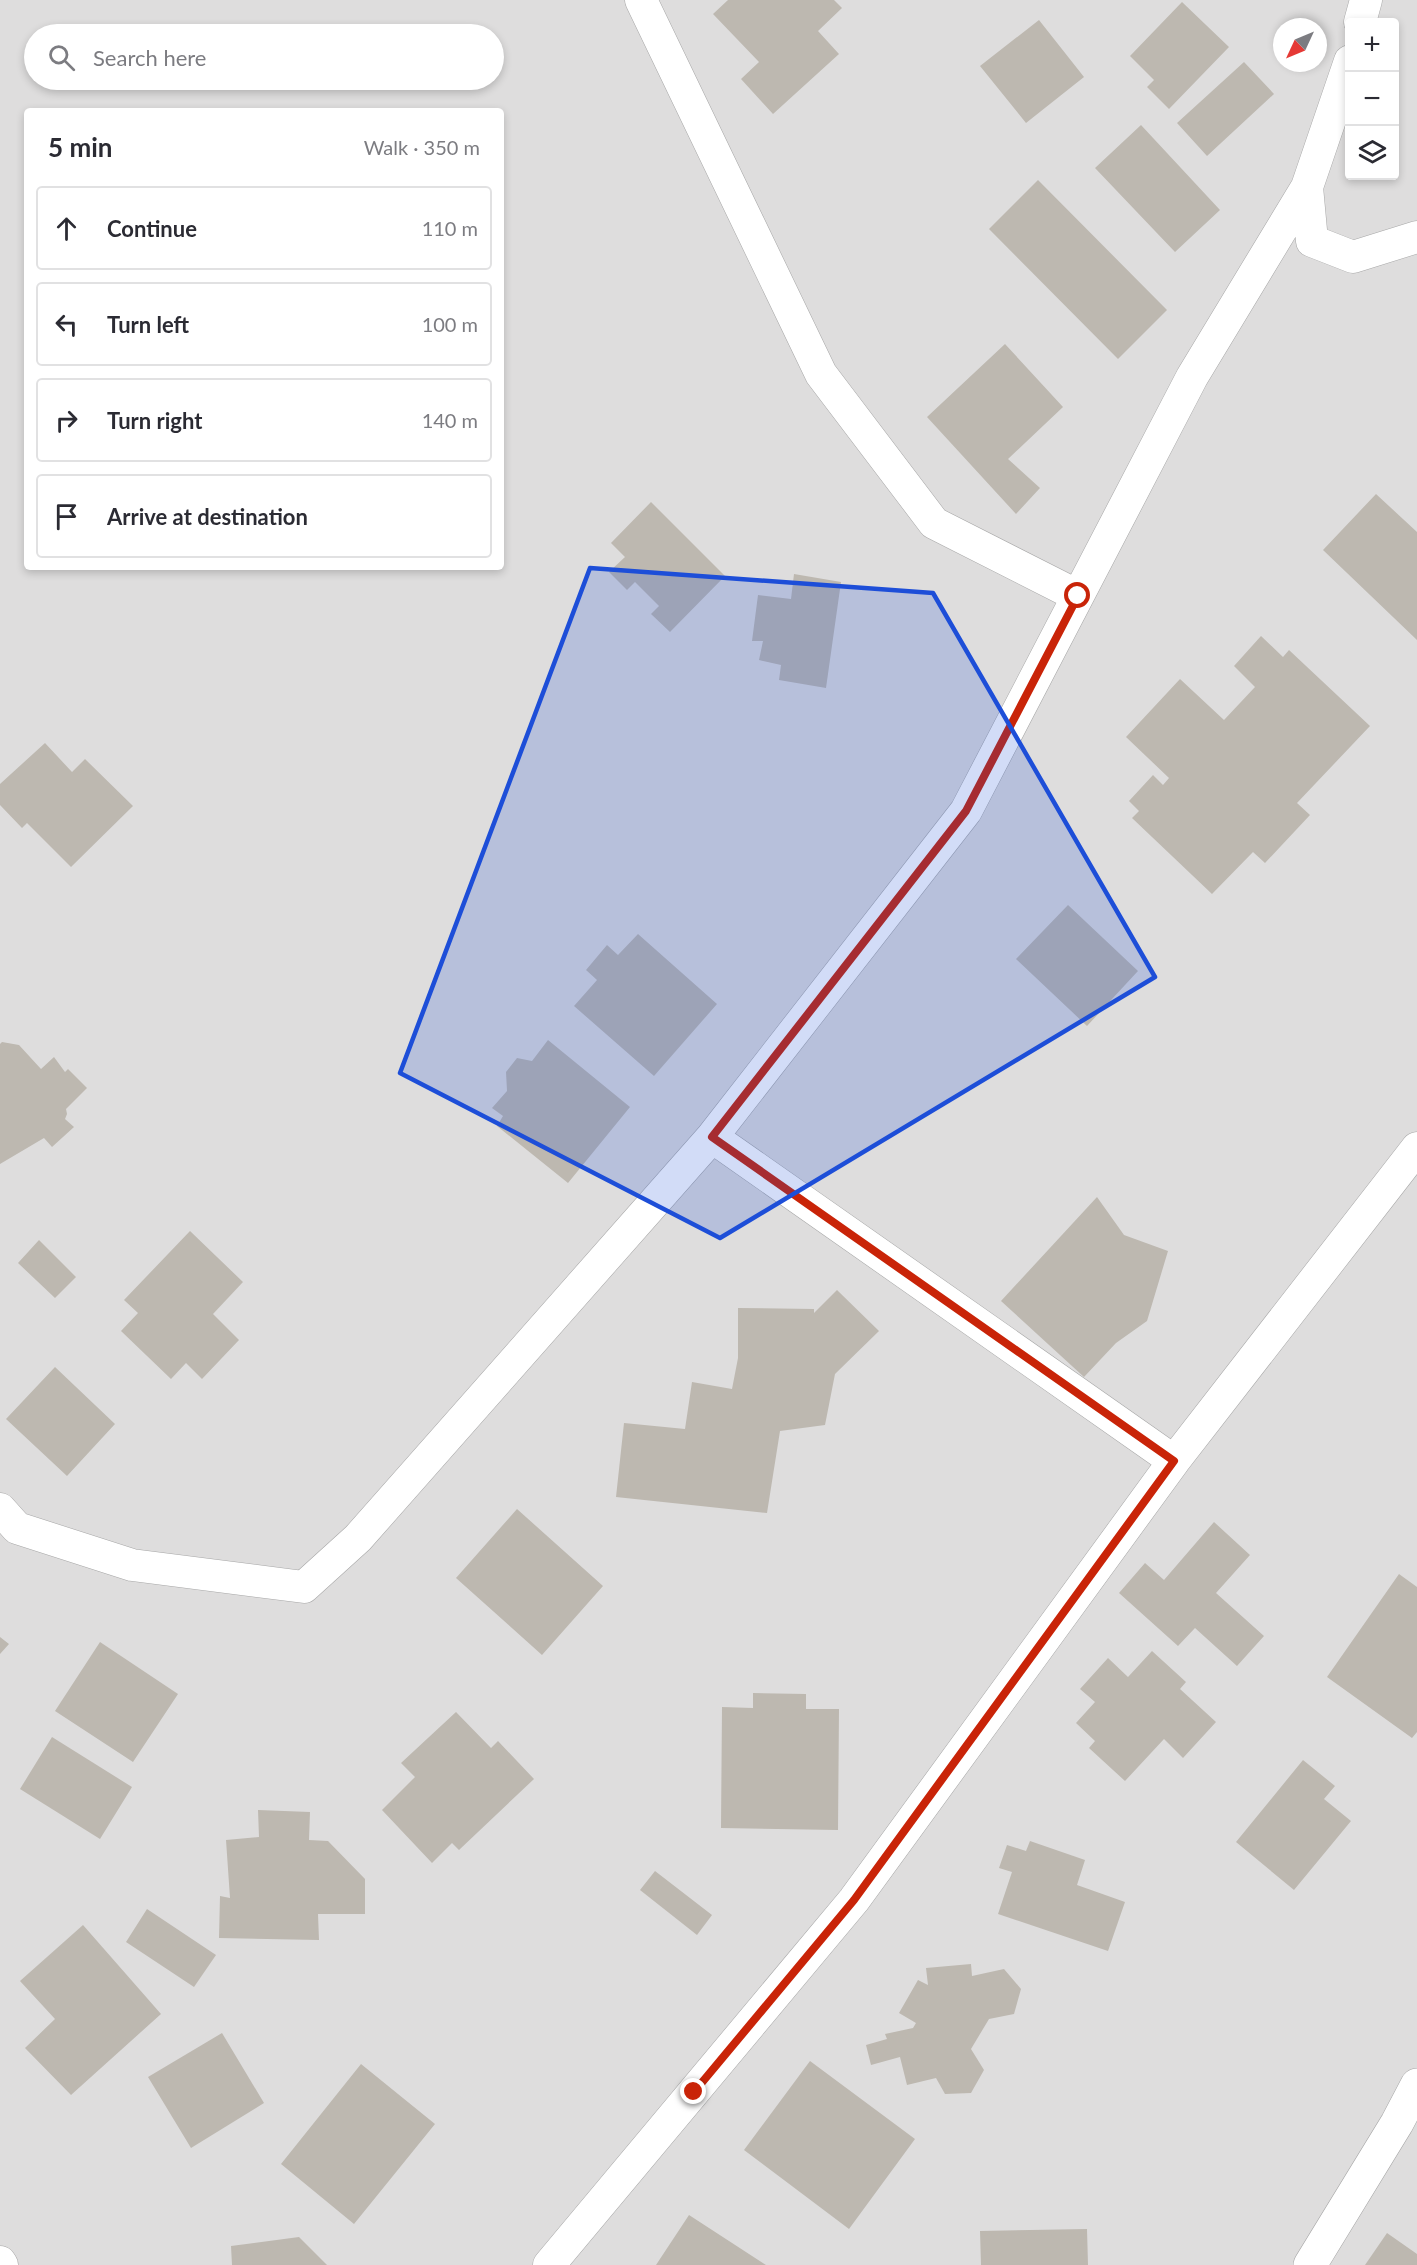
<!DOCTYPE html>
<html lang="en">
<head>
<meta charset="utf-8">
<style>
  :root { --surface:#fff; --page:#f2f2f3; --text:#2b2b33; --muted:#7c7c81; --line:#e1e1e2 }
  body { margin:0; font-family:Lato,sans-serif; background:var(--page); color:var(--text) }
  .controls { position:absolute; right:18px; top:18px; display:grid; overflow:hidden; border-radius:6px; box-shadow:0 3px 9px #0003 }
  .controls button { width:54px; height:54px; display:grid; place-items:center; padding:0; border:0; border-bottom:2px solid var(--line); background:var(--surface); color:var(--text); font:30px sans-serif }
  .compass { position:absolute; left:1273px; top:18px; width:54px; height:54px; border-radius:50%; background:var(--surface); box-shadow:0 3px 9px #0003; rotate:226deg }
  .stop { position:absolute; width:18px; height:18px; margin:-14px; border:4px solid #c92408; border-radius:50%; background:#fff }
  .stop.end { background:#c92408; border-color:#fff; box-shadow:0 2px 6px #0008 }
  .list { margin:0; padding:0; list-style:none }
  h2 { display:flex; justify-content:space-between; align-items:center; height:78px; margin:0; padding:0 24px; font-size:26px }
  h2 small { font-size:20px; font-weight:400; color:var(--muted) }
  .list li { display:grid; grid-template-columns:39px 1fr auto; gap:18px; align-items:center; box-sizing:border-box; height:84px; margin:0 12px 12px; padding:0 12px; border:2px solid var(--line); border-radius:6px }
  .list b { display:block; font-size:22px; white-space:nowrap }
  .list em { font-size:20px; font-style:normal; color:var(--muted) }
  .icon { flex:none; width:33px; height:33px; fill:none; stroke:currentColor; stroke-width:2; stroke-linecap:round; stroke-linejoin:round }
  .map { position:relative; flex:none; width:1417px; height:2265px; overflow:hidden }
  .search { position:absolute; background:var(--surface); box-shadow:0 3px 9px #0003; left:24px; top:24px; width:480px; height:66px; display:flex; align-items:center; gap:15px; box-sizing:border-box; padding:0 21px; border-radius:33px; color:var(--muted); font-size:22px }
  .panel { position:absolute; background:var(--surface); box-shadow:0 3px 9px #0003; left:24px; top:108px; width:480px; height:462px; border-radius:6px }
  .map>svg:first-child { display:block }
  .residential { fill:#dedddd; fill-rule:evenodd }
  .building { fill:#bdb8b0 }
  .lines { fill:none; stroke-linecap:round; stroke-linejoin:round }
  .minor-casing { stroke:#a7a7a7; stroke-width:33 }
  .tertiary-casing { stroke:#a7a7a7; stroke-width:34 }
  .minor { stroke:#fff; stroke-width:32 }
  .tertiary { stroke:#fff; stroke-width:33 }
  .route { stroke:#c92408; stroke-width:8 }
  .marked { fill:#1d4ed8; fill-opacity:0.2; stroke:#1d4ed8; stroke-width:4.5; stroke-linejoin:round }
</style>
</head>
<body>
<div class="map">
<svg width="1417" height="2265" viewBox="0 0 1417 2265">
  <rect width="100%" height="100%" fill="#f0efe7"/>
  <path class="residential" d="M0,0h1417v2265h-1417zM1350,22h44v154h-44zM1282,27h36v36h-36zM34,34h460v46h-460zM27,111h474v456h-474z"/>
  <path class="building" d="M728,0h106l8,8 -24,23 21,23 -66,60 -32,-35 18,-17 -46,-48z
    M1182,2l47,45 -60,62 -22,-22 7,-7 -24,-24z
    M1039,20l45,57 -58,46 -46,-57z
    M1244,62l30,32 -67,62 -30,-33z
    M1141,125l79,85 -45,42 -80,-84z
    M1038,180l129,130 -49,49 -129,-130z
    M1005,344l58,63 -55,52 32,29 -24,26 -89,-97z
    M1376,494l41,38v108l-94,-90z
    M651,502l74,74 -55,56 -19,-18 8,-8 -24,-24 -8,8 -18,-18 16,-15 -14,-14z
    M794,574l47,8 -15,106 -47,-8 2,-15 -22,-5 4,-19h-11l6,-46 33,4z
    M1261,636l22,21 6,-7 81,76 -73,77 13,12 -45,48 -12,-11 -41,42 -80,-76 7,-7 -10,-10 24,-26 10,10 6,-7 -43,-41 54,-58 44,41 31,-33 -21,-21z
    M45,743l27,29 13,-13 48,47 -62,61 -44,-44 -5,5 -22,-23v-21z
    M1068,905l70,66 -51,55 -71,-67z
    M638,934l79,70 -63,72 -80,-70 23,-26 -11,-10 21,-25 11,10z
    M548,1040l82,67 -62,76 -71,-57 6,-10 -11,-8 15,-17 -1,-19 11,-14 15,3z
    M2,1042l17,3 22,24 13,-12 11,15 3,-3 19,19 -21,21 1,5 -2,5 9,8 -22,20 -8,-9 -44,26v-120z
    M1097,1197l27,38 44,16 -21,70 -31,22 -32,34 -83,-76z
    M190,1231l53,51 -30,32 26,26 -37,39 -16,-16 -15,16 -50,-48 17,-18 -14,-13z
    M39,1240l37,37 -21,21 -37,-35z
    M837,1290l42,41 -44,43 -10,51 -45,6 -13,82 -151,-16 8,-74 61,6 7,-47 40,7 6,-31v-50l76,1v4z
    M55,1367l60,57 -48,52 -61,-57z
    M517,1509l86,77 -61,69 -86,-77z
    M1214,1522l36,33 -34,38 48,43 -27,30 -42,-38 -17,18 -59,-53 26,-30 19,17z
    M1399,1574l18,13v145l-5,6 -85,-61z
    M0,1637l9,7 -9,10z
    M100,1642l78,52 -45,68 -78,-51z
    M1152,1651l34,31 -6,7 36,33 -33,36 -19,-19 -39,42 -36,-33 6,-7 -19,-18 19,-21 -15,-13 28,-31 20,19z
    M753,1693l53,1v15h33l-1,121 -117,-2 1,-121 31,1z
    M456,1712l35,36 7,-7 36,38 -75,71 -7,-7 -20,20 -50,-53 33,-33 -14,-14z
    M52,1737l80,50 -32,52 -80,-50z
    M1303,1760l32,26 -11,13 27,22 -57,69 -58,-48z
    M258,1810l52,2 -1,28 19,1 37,38v35h-47l1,26 -100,-2 1,-42 10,2 -4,-58 33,-3z
    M1030,1841l55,19 -8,25 48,17 -17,49 -110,-37 14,-42 -13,-4 8,-23 19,6z
    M655,1871l57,44 -15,20 -57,-45z
    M147,1909l69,46 -22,32 -68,-45z
    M83,1925l78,89 -90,81 -46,-47 30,-29 -35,-38z
    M971,1964l1,12 32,-7 17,20 -7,25 -25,5 -18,30 13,21 -13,23 -26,1 -9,-16 -29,7 -7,-28 -29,8 -5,-20 21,-6 -2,-5 28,-6 3,-5 -17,-10 19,-33 10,5 -2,-17z
    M222,2033l42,70 -73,45 -43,-71z
    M810,2061l105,78 -66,90 -105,-79z
    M361,2064l74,60 -81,100 -73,-60z
    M689,2215l77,50h-110z
    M1087,2229l1,36h-107l-1,-34z
    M1387,2233l30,21v11h-52z
    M299,2237l28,28h-95l-1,-19z"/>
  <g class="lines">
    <defs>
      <path id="minor" d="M641,0l180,374 113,149 144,73
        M1360,22l6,-22
        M1350,61l-43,126 5,54 41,16 64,-20
        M712,1137l254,-326 226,-434 115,-190
        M1174,1461l243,-313
        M0,1509l17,19 115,37 172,22 54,-49 354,-401 462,324 -320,439 -305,365
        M0,2262l2,3"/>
      <path id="tertiary" d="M1310,2265l87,-142 20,-38"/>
    </defs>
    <use href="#minor" class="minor-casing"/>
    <use href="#tertiary" class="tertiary-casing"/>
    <use href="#minor" class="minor"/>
    <use href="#tertiary" class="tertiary"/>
  </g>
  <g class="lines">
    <path class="route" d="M694,2092l160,-192 320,-439 -462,-324 254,-326 112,-215"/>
  </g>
  <path class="marked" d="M590,568l343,25 222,384 -435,261 -320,-165z"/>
</svg>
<div class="controls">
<button>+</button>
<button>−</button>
<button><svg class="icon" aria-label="layers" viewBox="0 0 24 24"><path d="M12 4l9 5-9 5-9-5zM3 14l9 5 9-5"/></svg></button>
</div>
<svg class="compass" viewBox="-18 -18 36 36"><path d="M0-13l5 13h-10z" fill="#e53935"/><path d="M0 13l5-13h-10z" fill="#7c7c81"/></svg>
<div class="stop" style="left:1078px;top:596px"></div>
<div class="stop end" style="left:694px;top:2092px"></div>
<div class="search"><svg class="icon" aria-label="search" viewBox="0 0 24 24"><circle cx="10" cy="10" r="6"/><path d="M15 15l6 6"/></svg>Search here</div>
<section class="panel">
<h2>5 min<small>Walk · 350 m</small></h2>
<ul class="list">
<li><svg class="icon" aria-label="ahead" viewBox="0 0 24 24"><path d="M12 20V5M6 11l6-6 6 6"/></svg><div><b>Continue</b></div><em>110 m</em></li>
<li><svg class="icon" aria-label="left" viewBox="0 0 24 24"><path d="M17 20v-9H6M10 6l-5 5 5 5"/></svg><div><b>Turn left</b></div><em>100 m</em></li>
<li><svg class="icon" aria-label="right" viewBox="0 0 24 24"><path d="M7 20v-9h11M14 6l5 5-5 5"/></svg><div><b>Turn right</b></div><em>140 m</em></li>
<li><svg class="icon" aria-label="arrive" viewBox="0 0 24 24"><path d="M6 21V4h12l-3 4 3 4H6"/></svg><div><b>Arrive at destination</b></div></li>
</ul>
</section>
</div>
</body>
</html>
